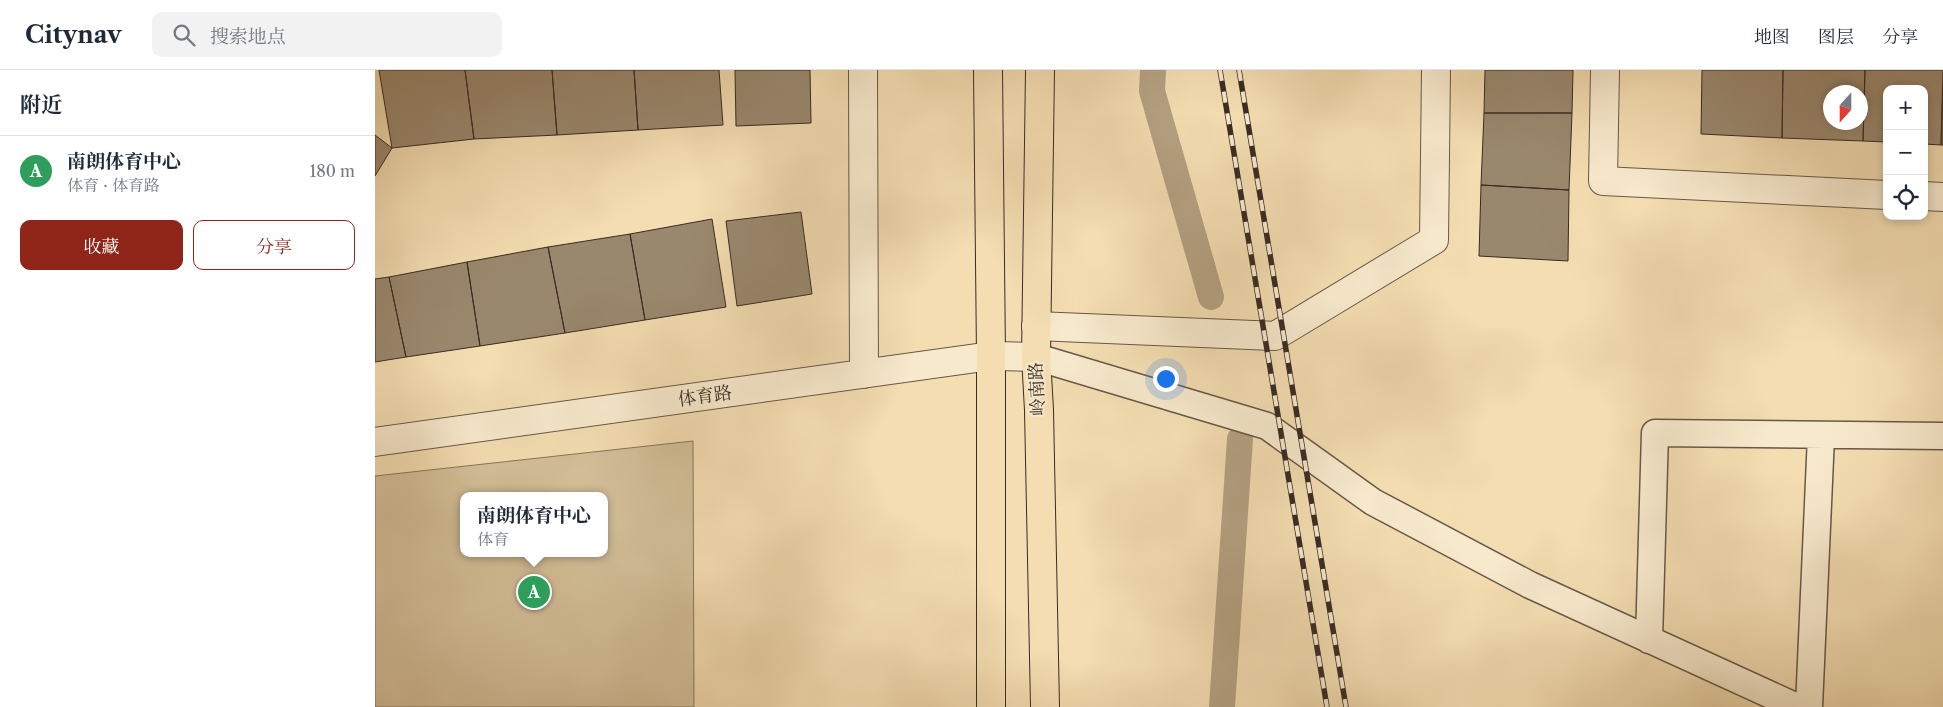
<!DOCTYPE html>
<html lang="zh">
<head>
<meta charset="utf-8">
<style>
  :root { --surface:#fff; --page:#f2f2f3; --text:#1f2937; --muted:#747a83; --line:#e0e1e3; --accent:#8f2418 }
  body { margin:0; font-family:"Libre Caslon Text","Noto Serif SC",serif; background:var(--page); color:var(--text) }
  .controls { position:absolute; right:15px; top:15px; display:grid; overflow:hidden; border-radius:10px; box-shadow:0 2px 8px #0003 }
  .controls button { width:45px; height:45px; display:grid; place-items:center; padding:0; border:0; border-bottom:1px solid var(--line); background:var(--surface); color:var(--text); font:25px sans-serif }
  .compass { position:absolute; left:1448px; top:15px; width:45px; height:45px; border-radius:50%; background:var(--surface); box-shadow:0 2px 8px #0003; rotate:201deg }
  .you { position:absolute; left:790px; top:308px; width:18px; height:18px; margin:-12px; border:4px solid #fff; border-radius:50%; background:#1a73e8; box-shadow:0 0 0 8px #1a73e833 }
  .badge { display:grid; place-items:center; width:32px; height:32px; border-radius:50%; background:var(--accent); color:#fff; font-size:16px; font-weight:700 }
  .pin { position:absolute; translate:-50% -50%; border:2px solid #fff; box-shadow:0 1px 5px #0006 }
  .popup { position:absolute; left:85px; top:422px; width:148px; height:65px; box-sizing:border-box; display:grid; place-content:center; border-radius:10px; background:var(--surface); filter:drop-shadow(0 1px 4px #0005); font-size:16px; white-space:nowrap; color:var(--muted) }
  .popup b { font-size:19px; color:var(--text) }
  .popup::after { content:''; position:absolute; left:50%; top:100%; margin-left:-10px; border:10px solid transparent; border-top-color:var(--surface) }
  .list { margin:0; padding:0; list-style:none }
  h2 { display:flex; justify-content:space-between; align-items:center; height:65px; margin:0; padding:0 20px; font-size:21px }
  h2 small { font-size:16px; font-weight:400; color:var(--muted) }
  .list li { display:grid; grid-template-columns:32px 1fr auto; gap:15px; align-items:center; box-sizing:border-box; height:70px; padding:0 20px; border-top:1px solid var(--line) }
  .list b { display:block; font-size:19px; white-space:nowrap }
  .list p { margin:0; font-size:16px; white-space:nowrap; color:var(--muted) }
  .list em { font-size:16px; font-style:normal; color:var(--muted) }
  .actions { display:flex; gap:10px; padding:15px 20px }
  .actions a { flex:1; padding:11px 0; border:1px solid var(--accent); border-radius:10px; text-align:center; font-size:18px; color:var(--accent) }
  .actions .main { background:var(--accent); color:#fff }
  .icon { flex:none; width:28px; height:28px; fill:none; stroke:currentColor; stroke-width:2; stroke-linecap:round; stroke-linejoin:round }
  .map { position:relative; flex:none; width:1568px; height:637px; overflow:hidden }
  header { display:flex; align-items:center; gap:30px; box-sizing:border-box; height:70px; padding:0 25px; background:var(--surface); border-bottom:1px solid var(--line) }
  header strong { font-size:24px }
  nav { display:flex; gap:28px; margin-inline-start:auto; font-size:18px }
  .search { width:350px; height:45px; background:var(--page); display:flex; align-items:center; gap:12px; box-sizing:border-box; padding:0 18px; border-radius:10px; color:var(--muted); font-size:19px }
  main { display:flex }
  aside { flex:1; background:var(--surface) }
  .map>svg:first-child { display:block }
  .green { fill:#d3bf99; stroke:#86755f; fill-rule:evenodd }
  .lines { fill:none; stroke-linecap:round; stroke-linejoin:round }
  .canal { stroke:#b4a081; stroke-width:26 }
  .building { fill:#9a886e; stroke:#392b25; fill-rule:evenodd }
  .minor-casing { stroke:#685848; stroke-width:29 }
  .tertiary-casing { stroke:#685848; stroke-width:30 }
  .primary-casing { stroke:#392b25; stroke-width:30 }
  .minor { stroke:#f7e9cc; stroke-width:26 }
  .tertiary { stroke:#f7e9cc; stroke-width:28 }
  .primary { stroke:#f3ddb1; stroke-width:28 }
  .rail-casing { stroke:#392b25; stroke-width:5.5 }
  .rail { stroke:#f7e9cc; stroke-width:4; stroke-dasharray:11; stroke-linecap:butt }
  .labels { text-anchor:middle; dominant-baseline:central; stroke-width:4; stroke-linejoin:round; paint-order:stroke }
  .street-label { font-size:18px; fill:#392b25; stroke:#f7e9cc }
</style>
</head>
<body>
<header>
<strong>Citynav</strong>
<div class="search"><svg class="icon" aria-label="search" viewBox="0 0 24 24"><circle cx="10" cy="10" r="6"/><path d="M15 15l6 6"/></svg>搜索地点</div>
<nav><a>地图</a><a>图层</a><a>分享</a></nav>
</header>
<main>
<aside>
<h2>附近<small></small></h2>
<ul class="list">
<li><span class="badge" style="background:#2e9e5b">A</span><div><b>南朗体育中心</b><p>体育 · 体育路</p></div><em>180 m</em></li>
</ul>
<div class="actions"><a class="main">收藏</a><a>分享</a></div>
</aside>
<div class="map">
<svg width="1568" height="637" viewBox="0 0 1568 637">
  <rect width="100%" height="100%" fill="#f3ddb1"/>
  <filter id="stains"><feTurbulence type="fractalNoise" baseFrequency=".004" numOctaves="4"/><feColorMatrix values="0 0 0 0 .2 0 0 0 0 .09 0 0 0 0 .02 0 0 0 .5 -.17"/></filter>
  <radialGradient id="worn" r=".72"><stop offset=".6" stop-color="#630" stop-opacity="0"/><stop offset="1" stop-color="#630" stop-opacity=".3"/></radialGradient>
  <path class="green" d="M318,371l1,266h-319v-231zM89,426h140v57h-140z"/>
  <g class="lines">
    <path class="canal" d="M778,0l-1,21 59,206
      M847,637l18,-268"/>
  </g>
  <path class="building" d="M4,0h86l9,69 -82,9z
    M90,0h87l5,65 -83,4z
    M177,0h82l4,60 -81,5z
    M259,0h85l4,55 -85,5z
    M360,0h75l1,53 -75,3z
    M1110,0h88l-1,43h-88z
    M1327,0h81l-1,68 -81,-4z
    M1408,0h82l-2,71 -81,-3zM1456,22h30v30h-30z
    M1490,0h78l-2,75 -17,-1v-55h-37v53l-24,-1z
    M1568,14v61h-2z
    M1109,43h88l-3,77 -88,-5z
    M0,65l17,13 -17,28z
    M1106,115l88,5 -1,71 -89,-5z
    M426,142l11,82 -75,12 -11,-85z
    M337,149l14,88 -81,13 -15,-86z
    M255,164l15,86 -80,13 -17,-86z
    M173,177l17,86 -85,13 -13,-84z
    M92,192l13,84 -74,11 -17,-80z
    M14,207l17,80 -31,5v-83z"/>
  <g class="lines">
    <defs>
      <path id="minor" d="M661,287l231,69 106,76 157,83 267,122
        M1274,570l6,-207 288,3
        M1434,637l12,-271"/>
      <path id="tertiary" d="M488,0l1,304
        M1230,0l-2,111 284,14
        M1549,126l19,1
        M661,256l239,10 159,-96 2,-170
        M0,372l616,-86 45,1"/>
      <path id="primary" d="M613,0l3,286v351
        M665,0l-4,287 3,53 6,297"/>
    </defs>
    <use href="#minor" class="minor-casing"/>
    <use href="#tertiary" class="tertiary-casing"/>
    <use href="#primary" class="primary-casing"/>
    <use href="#minor" class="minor"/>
    <use href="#tertiary" class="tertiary"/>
    <use href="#primary" class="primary"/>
    <defs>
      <path id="rail" d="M845,0l107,637
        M864,0l107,637"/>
    </defs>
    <use href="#rail" class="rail-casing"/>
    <use href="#rail" class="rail"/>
  </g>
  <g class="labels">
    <g class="street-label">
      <text transform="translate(662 319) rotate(-93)">岭南路</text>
      <text transform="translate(330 326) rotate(-8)">体育路</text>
    </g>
  </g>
  <rect width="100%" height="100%" filter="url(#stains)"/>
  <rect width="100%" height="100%" fill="url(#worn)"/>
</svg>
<div class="controls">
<button>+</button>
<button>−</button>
<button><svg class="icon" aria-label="locate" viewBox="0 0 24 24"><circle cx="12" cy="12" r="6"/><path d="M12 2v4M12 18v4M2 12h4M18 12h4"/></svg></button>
</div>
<svg class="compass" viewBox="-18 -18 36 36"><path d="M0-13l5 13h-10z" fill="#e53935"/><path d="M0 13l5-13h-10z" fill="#747a83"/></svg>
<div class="you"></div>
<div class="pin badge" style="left:159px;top:522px;background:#2e9e5b">A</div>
<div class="popup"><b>南朗体育中心</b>体育</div>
</div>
</main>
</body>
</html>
